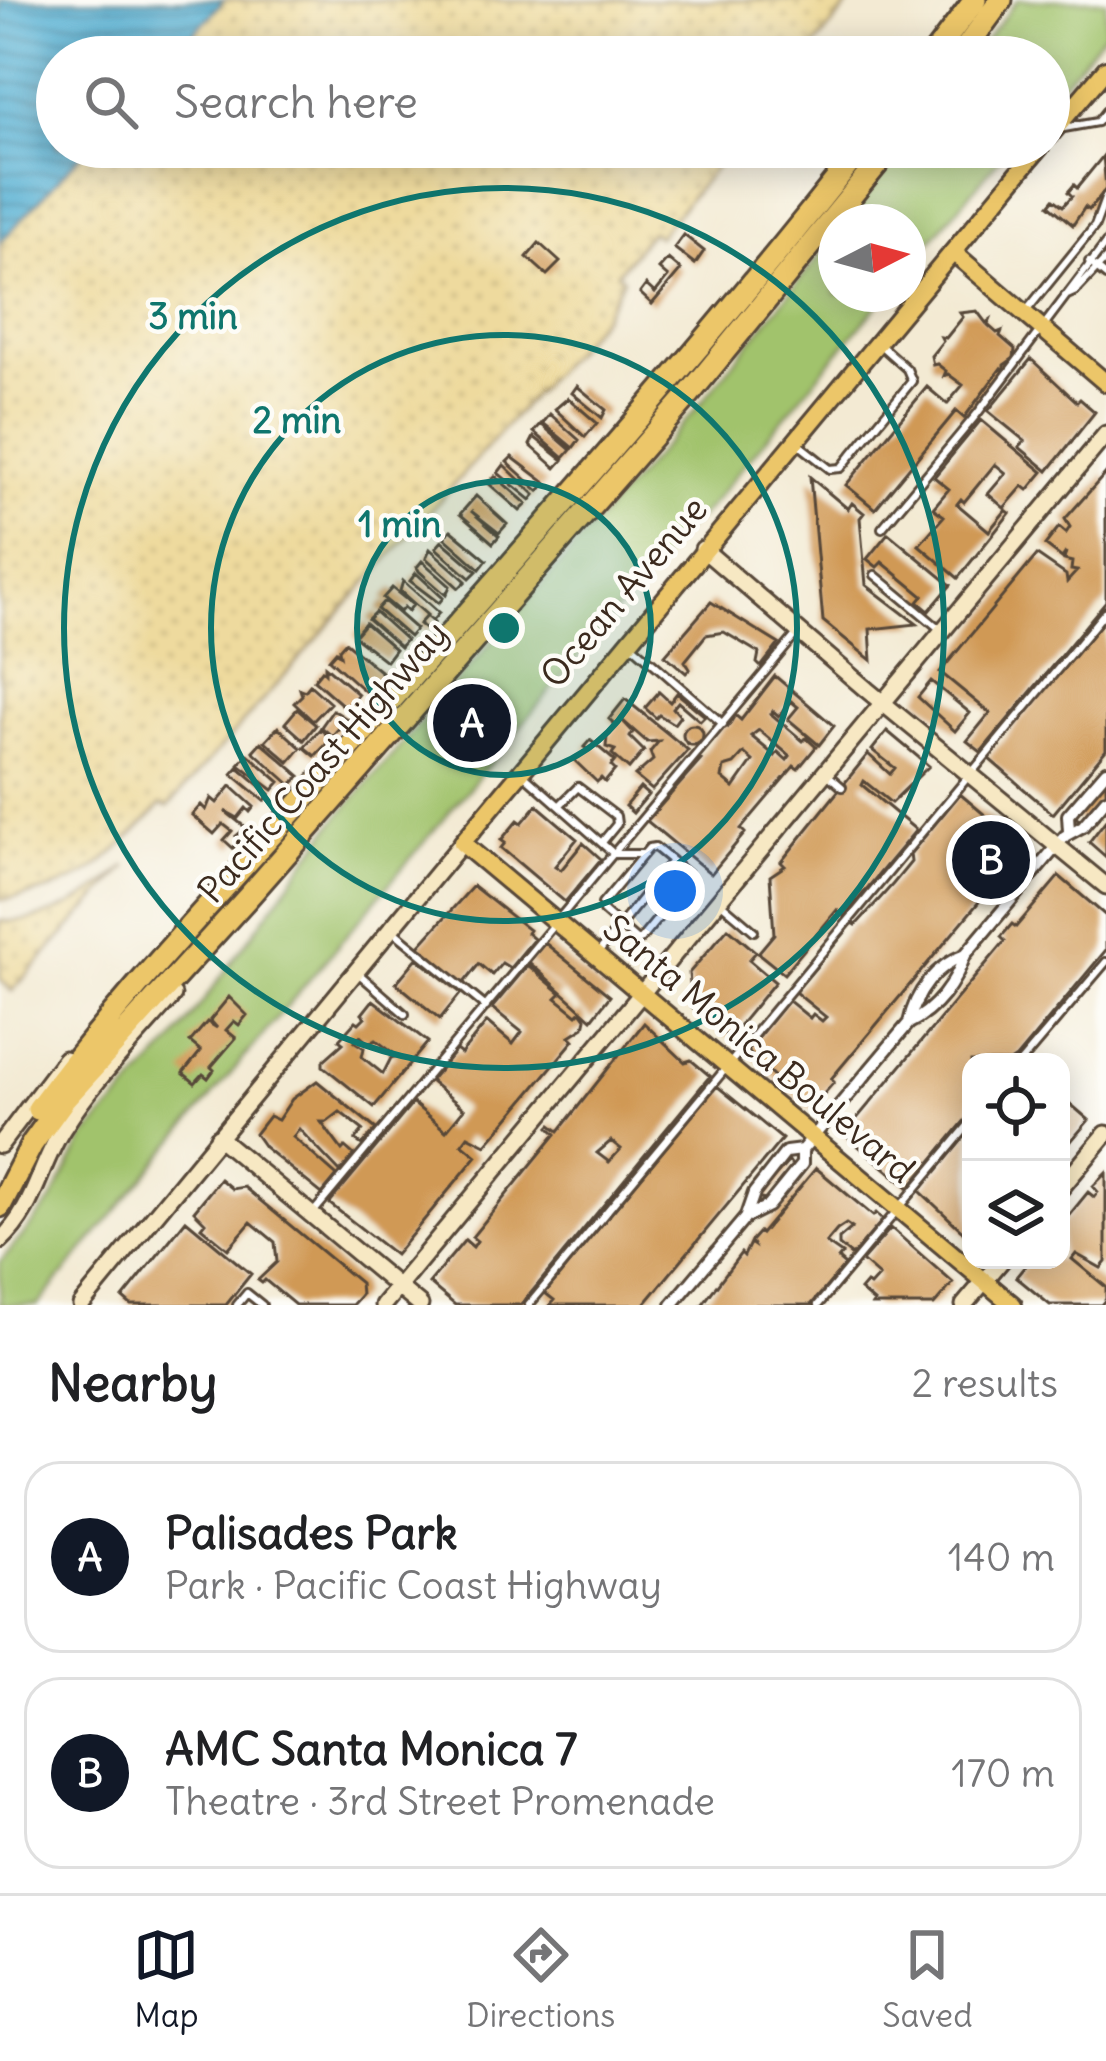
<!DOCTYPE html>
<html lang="en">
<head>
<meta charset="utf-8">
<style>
  :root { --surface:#fff; --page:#f2f2f2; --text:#202124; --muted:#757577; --line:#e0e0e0; --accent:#111827 }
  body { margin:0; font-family:Delius,sans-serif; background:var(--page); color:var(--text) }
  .controls { position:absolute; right:36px; bottom:36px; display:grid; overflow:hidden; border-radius:24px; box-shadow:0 6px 30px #0003 }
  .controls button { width:108px; height:108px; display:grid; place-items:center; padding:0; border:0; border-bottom:3px solid var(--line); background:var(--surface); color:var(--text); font:60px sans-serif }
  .compass { position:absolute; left:818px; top:204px; width:108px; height:108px; border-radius:50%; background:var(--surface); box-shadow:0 6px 30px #0003; rotate:84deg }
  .you { position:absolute; left:675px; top:891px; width:42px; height:42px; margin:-30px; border:9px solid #fff; border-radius:50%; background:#1a73e8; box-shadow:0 0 0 18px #1a73e833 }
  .badge { display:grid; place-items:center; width:78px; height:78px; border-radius:50%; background:var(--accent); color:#fff; font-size:39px; font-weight:700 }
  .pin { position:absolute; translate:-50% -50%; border:6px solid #fff; box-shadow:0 3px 12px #0006 }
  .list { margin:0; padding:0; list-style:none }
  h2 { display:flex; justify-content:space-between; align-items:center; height:156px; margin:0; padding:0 48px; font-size:51px }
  h2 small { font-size:39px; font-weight:400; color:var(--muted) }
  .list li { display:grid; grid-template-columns:78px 1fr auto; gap:36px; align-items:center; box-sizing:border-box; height:192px; margin:0 24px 24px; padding:0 24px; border:3px solid var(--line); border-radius:36px }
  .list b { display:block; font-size:45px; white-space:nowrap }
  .list p { margin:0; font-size:39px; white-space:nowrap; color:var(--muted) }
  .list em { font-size:39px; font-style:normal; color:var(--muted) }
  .icon { flex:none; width:66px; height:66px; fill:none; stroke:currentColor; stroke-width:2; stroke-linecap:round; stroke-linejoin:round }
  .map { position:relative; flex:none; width:1106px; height:1305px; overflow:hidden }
  .search { position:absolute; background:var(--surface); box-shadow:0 6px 30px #0003; left:36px; right:36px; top:36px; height:132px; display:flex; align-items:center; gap:30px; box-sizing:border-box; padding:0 42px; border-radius:66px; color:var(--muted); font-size:45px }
  .sheet { height:588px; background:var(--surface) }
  nav { display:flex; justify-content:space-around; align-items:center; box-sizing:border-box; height:168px; border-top:3px solid var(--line); background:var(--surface); font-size:33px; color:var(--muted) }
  nav a { display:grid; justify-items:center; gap:6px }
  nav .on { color:var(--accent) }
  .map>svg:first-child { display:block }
  .green { fill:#a1c36c; stroke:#6e7645; stroke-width:3 }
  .sand { fill:url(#sand-dots); stroke:#94825e; stroke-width:3 }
  .water { fill:url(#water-rules); stroke:#486d78; stroke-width:3 }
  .building { fill:#d09955; fill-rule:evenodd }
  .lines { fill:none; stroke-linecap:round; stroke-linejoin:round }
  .lane-casing { stroke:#574739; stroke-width:12 }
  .street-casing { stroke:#574739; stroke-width:16 }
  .secondary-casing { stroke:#574739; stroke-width:21 }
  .primary-casing { stroke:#574739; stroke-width:22 }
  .highway-casing { stroke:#574739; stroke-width:27 }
  .lane { stroke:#fff; stroke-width:6 }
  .street { stroke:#fff; stroke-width:10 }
  .secondary { stroke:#f7e8c3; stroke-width:15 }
  .primary { stroke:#ecc669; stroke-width:16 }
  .highway { stroke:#ecc669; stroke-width:21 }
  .ring { fill:none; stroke:#0f766e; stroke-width:6 }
  .labels { text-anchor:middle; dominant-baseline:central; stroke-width:9; stroke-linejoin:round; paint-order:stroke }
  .street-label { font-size:36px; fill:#3b2a1e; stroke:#fdfcf7 }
  .centre { fill:#0f766e; stroke:#fdfcf7; stroke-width:6 }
  .ring-label { font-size:36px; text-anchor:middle; font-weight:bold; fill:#0f766e; stroke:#fdfcf7; stroke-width:9; stroke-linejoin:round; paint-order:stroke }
</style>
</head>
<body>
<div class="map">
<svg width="1106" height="1305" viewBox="0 0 1106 1305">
  <defs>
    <pattern id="sand-dots" width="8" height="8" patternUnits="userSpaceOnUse" patternTransform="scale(3)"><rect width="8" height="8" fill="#eeda9e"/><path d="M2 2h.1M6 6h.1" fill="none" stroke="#cdbb88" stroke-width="1.8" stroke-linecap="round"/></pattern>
    <pattern id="water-rules" width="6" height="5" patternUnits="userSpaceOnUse" patternTransform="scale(3)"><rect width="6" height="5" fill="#56b0d3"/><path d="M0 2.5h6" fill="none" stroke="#488fab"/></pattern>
  </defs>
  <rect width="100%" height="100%" fill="#fdfcf7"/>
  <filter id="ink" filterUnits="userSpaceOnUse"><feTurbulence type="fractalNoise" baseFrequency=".00833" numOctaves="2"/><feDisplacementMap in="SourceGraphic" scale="24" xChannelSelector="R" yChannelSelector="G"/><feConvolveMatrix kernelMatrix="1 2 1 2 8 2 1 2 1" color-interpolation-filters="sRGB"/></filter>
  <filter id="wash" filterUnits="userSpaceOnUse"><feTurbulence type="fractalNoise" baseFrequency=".004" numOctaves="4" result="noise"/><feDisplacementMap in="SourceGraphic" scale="48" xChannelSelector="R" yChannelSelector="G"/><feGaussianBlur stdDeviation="2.7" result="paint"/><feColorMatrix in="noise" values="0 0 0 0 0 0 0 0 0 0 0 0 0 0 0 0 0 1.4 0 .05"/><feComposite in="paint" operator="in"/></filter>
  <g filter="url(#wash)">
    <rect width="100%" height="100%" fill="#f3ead3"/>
    <path class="green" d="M1017,0h89v31l-57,68v-42h-76z
      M904,147h105l-101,121v-46h-62z
      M836,235v59h51l-188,225 -4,-2 -657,788h-38v-43l51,-60 33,-64 89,-95 164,-225 358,-408z"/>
    <path class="sand" d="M224,0h629l-47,57h-634z
      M88,147h644l-74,89 -7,-5 -34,42 6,6 -20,37 -435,491 -7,-2c-59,62 -74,82 -161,95v-657z
      M127,866l-115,125 -12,-12v-58c44,4 95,-25 127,-55z"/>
    <path class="water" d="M0,0h224l-52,57h-115v90h31l-88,96z"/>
    <g id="blocks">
      <path class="building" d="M1103,156l3,33 -17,21 -4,-3 -12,18 -24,-20 5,-6 9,7 9,-10 -4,-4 6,-7 3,3z
        M684,235l20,16 -9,13 -21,-16z
        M539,243l21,19 -13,13 -20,-18z
        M668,259l13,11 -29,34 -12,-11 6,-8 9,8 13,-16 -9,-8z
        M977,311l9,12 4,-3 -2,5 9,8 5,-2 -2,5 15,13 -1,9 -10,7v7l-3,-4 -37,50 -8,-7 -81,98 -29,-24 81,-98 20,17 16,-19 -15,-11 -4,2 2,-5 -9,-7 -4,1 -2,-9 12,-15 -2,-4 5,1 17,-21 -3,-4z
        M1031,359l46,43 3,-3 15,13 -47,59 -29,-24 6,-6 -37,-30z
        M577,386l29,24 -4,8 -30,-25z
        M568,398l29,25 -12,14 -30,-28z
        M550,414l29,26 -6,8 -30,-25z
        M981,420l62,52 -15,18 -5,-4 -19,22 -16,-14 18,-21 -11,-9 -31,38 -3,-3 -4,5 32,27 17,-21 4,3 -52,65 -39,-33 25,-29 -11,-8 16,-19 -15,-12z
        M541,424l30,26 -7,8 -30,-26z
        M534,437l29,23 -7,8 -26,-23z
        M512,457l34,26 -7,8 -32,-29z
        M504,465l31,30 -4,5 -33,-27z
        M1106,473v128l-125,151 -14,-11 23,-28 -50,-41 97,-117 29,20 1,7 10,-11 -6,-1 1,-8 -8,-2 2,-8 -4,6 -17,-13 14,-18 7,6 4,-6 -5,-8z
        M495,476l32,28 -7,7 -32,-28z
        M810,477l38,32 4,-6 12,10 -4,5 6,67 51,39 -47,5 2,32 -49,-40z
        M476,496l31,28 -8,9 -28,-22 28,25 -6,7 -33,-29z
        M451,530l36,30 -7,9 -36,-32z
        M888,533l63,52 -22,26 -11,-9 5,-6 -41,-34 -5,5 -10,-8z
        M442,541l35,30 -7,7 -34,-30z
        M430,549l36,32 -7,7 -33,-30z
        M422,561l28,25 -4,9 -27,-24 -2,-4z
        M416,573l27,25 -4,5 -29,-22z
        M403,581l36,32 -6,7 -6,-3 7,6 -7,8 -8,-7 8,-9 -27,-24z
        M392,588l21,17 -5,6 -4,-4 -4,5 -17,-14z
        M384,601l32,28 -7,8 -32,-28z
        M711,602l68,42 -18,23 -4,-4 2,-10 -35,-21 -18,3 -21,26 5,8 -4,4 -21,-18z
        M375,612l31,28 -6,7 -32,-28z
        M1106,618v132l-53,64 -65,-56z
        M365,623l30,26 -9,12 -32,-25z
        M345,642l41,34 -17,19 -40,-36 7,-8 4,4 -1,-6z
        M325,666l33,28 -12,14 -32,-28 8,-10 3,3z
        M775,676l59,50 -15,19 -31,-26 10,-12 -7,-6 -12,15 -6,-5 -2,3 32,27 3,-3 10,9 -18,22 -4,-3 -53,63 4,4 -34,41 -64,-53 54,-61 -3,-2 27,-33 3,2 7,-12 6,5zM759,730l31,26 -3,4 -9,-8 -3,4 -24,-20zM744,753l9,8 -19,27 -12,-10 2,-11 10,-3z
        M931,681l39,32 -15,18 -37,-34z
        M310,685l20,18 -17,18 -19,-18 8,-8 -2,-6 5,2z
        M659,692l11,10 7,-9 28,23 -5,5 -22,-19 -5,6 7,8 -6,8 -15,-9 -3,3 -11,-10z
        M625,699l63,51 -36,40 -17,-14 18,-16 -3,-8 9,-11 -12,1 -26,-23 12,13 -3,5 14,14 -15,18 -17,-15 3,-4 -9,-3 1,-10 10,-11 -8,-7z
        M297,709l19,16 -12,15 -19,-17z
        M333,710l14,9 -15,17 -11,-9z
        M683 735a10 10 0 1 1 20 0a10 10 0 1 1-20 0Z
        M278,727l23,21 -12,14 -24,-21z
        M320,729l11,10 -16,17 -11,-9z
        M887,731l42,35 -38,37 -27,-22 -2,4 54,45 -72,86 -7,-6 -53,64 -26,-21 16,-19 -4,-58 15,-10 -4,-4 87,-108 22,20 5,-6 -23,-18z
        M590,740l25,21 -4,5 4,4 -10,12 -4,-4 -4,4 -23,-22 14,-10 -4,-3z
        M261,742l39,34 -9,9 -38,-34z
        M248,754l32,28 -7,8 -34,-26z
        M238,767l32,27 -5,7 -33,-27z
        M1106,780v12l-23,28h-5l-2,-6z
        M231,786l23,21 -4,5 -4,-4 -8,10 -13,-7 21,17 -10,8 4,4 -7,8 -9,-8 8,-9 -9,-7 -9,10 -22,-19 9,-10 5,5 5,-12 6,5z
        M640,788l8,7 -15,18 -8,-7z
        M960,794l64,54 -193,231 3,3 -24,28 -63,-59 41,-51 22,18 3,-4 9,7 4,-4 -31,-25 58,-69 3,2 37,-41 18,-22 -1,-8z
        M537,805l40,34 -22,27 6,4 22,-27 18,16 -36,43 -64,-54 4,-5 -4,-3 17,-20 4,3z
        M1106,820v37l-17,-15z
        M1059,876l47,40v34l-90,108 -6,4h-39v51l-62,75 -65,-54 161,-193 -4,-4 11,-13 4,3z
        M473,886l56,44 -2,3 7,6 -24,29 -8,-5 -10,12 -13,-11 -16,20 -45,-37z
        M728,928l28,24 -7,8 26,22 -46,56 -37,-31 -3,-34z
        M545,943l65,53 -18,23 -63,-57z
        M417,958l44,35 -21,26 -44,-36z
        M528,965l33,28 -5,5 21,17 4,-4 5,7 -2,9 -14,9 4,4 -88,105 -18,-9 -6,8 15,12 -82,99 -65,-51 1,-3 82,-98 33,28 18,-22 -34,-28 26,-31 5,4 26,-32 26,22 9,-12 -30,-24z
        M229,997l18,18 -8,10 -5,-4 -8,9 10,8 -25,29 3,3 -6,8 -5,-4 -8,9 -12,-10 18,-22 -11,-9 17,-20 10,6 -7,-8z
        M373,1000l55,42 -54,65 -51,-41v-5l20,-18 -4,-3 17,-19 3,2 6,-6 -3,-3zM360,1036l8,7 8,-3 21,16 -6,2 -8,16 -21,-17 2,-9 -9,-6z
        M644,1023l41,39 6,-2 19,16 -189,229h-66l-26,-22 36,-43 8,7 4,-6 -5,-4 84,-103 -7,-7 2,-2 8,6zM611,1141l10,8 -12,13 -12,-9z
        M317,1081l59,48 -14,16 -7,-5 8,-10 -23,-18 -13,10h-6l21,28 3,-3 9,8 -14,17 -41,-43 -6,8 44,39 -15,18 -58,-47 -9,-13 14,-18 9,4 14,-21z
        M717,1086l65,53 -138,166h-94l4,-5 -9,-7z
        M1061,1096l28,24 -28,33z
        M971,1129v110l-51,-48z
        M789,1161l4,6 -26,33 -7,-1 -1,-5z
        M816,1168l57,48 3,-3 6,6 -1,3 -29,34 -13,-11v-6l13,-11 -6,-4 -9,6 -11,13 16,11 -4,5 7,6 -34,40h-109l39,-52 3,3 6,-13 3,2 -2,-4 8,-9 2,2z
        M1106,1173v89l-5,6 -25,-14 -4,5 34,28v12l-5,6h-51l-34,-28 14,-17h31v-35l27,-33 6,5 4,-5 -5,-6z
        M220,1179l12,10 12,-2 116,96 1,12 -9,10h-57l-30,-25 -3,3 -4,-3 19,-18 -2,-20 -24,-20 -23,27 -27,-22 4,-5 -11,-11z
        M186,1220l65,54 -25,31h-95l-8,-7z
        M891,1228l62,55 -19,22h-62l2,-3 -14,-12 6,-7 4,3 9,-10 -17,-15z"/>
    </g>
  </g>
  <g filter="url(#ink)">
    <use href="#blocks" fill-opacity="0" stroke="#574739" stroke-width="3"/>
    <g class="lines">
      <defs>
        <path id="lane" d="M1064,128l33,-6 9,-11
          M1089,262l17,14
          M1065,296l11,-5 30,-32
          M1027,310l68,-84 11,-30
          M797,443l33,26 11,-1 71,-87 -5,-12 -27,-24
          M882,528l95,-114 129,-171
          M875,575l66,55
          M630,643l93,81
          M522,773l92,81h30
          M827,774l15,13
          M560,805l18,-18 38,29 1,8 -14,17
          M720,902l34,29
          M392,930l94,77
          M598,953l74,-92 16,14 -1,8 -47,57h-4l-33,-29 -1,-7 47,-56 6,-1 17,14
          M358,973l47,41
          M1021,1062l85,-100
          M312,1214l484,-579
          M237,1305l10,-12 15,12
          M529,1305l577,-694
          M818,1305l153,-183"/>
        <path id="street" d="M1069,831l-1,-16 38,-44
          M909,1023c6,-30 27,-58 56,-68
          M746,1216l8,-23 32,-41 16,-2
          M672,1305l74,-88 22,-11 34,-42v-14l107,-127c27,-13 46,-39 56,-68l100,-119 18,-10 23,-27"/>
        <path id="secondary" d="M703,549l164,141 239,196
          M218,1137l202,168
          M0,1145l65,-86
          M1061,1188l45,-54
          M0,1241c36,-33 39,-76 64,-114 30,-48 72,-89 109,-132
          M81,1305l381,-462
          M383,1305l723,-871
          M964,1305l38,-45"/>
        <path id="primary" d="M1049,136l57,-67
          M954,253l152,130
          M1013,1305l-551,-462 578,-696"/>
        <path id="highway" d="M932,57l43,-57
          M959,57l42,-57
          M38,1109c85,-115 185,-218 279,-325 185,-210 372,-417 545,-637
          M0,1206l32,-62 31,-43 186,-205 437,-498 205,-251"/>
      </defs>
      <use href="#lane" class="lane-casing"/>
      <use href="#street" class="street-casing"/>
      <use href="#secondary" class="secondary-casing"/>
      <use href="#primary" class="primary-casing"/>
      <use href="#highway" class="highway-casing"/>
      <use href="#lane" class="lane"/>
      <use href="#street" class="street"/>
      <use href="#secondary" class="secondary"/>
      <use href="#primary" class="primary"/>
      <use href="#highway" class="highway"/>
    </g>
  </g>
  <circle cx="504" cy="628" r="147" fill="#0f766e" fill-opacity=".12"/>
  <g class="ring">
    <circle cx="504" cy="628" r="147"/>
    <circle cx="504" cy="628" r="293"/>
    <circle cx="504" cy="628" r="440"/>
  </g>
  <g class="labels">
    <g class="street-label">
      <text transform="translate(624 592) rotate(-50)">Ocean Avenue</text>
      <text transform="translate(323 762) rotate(-49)">Pacific Coast Highway</text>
      <text transform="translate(759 1049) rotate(40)">Santa Monica Boulevard</text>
    </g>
  </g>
  <circle cx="504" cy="628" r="18" class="centre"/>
  <g class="ring-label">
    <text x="193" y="329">3 min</text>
    <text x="297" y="433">2 min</text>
    <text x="400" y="537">1 min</text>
  </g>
</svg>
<div class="controls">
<button><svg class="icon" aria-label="locate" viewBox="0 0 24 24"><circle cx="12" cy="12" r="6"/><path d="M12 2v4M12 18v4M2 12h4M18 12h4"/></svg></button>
<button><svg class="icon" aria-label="layers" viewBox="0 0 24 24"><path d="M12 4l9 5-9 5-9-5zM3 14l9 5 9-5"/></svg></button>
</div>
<svg class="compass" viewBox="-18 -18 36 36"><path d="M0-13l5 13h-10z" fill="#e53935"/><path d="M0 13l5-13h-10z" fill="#757577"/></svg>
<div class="you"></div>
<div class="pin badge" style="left:472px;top:723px">A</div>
<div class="pin badge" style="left:991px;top:860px">B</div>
<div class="search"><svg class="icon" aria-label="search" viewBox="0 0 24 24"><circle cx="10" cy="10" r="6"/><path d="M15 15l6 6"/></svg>Search here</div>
</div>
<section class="sheet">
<h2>Nearby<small>2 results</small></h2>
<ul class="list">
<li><span class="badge">A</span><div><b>Palisades Park</b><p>Park · Pacific Coast Highway</p></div><em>140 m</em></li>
<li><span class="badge">B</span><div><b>AMC Santa Monica 7</b><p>Theatre · 3rd Street Promenade</p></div><em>170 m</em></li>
</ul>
</section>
<nav>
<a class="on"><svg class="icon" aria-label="map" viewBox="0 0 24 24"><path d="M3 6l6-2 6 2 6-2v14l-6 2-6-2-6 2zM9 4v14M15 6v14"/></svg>Map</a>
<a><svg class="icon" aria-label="directions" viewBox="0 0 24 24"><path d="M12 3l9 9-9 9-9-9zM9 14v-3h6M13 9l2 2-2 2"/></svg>Directions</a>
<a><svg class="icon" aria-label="saved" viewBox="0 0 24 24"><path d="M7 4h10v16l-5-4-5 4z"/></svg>Saved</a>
</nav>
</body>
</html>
